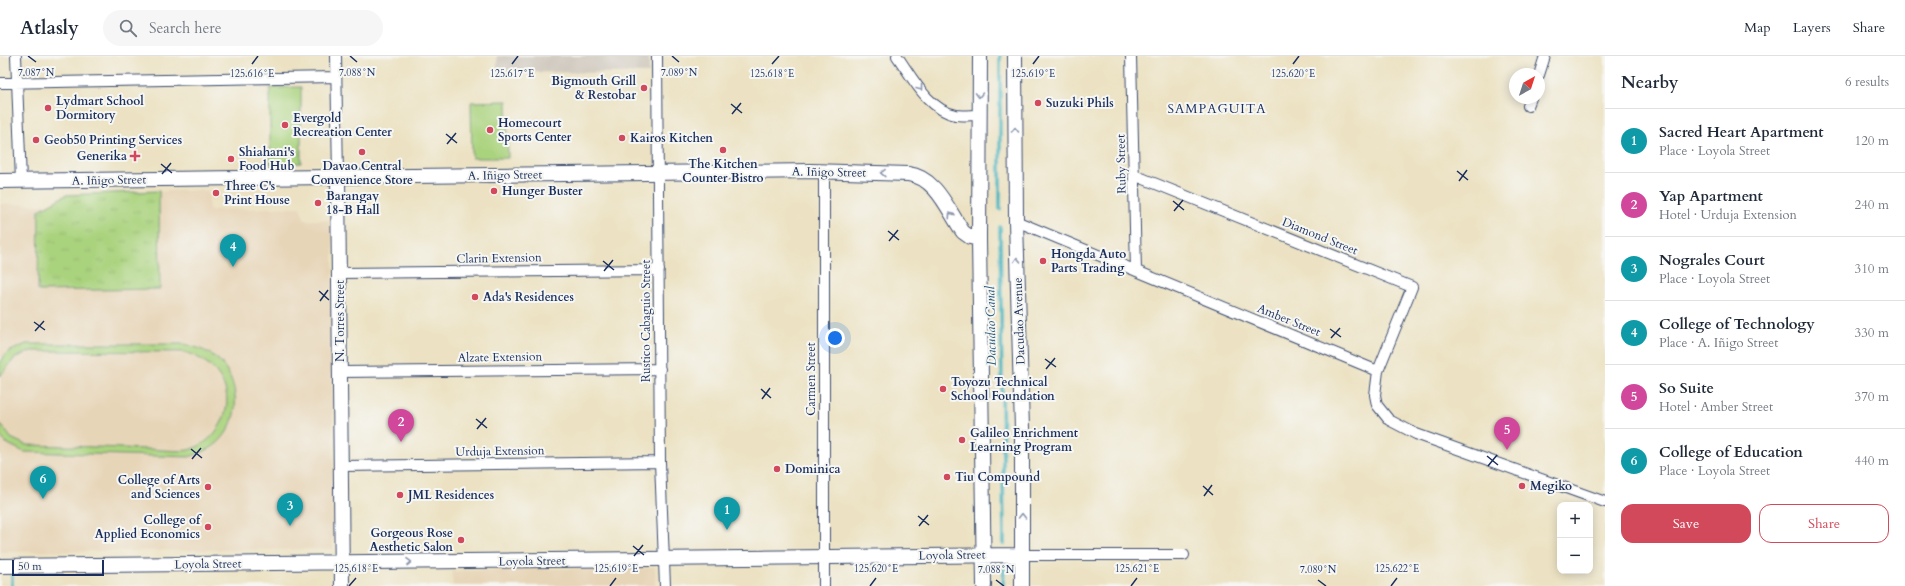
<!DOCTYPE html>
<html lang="en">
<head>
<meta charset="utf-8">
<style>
  :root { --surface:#fff; --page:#f6f6f7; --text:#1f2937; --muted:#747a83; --line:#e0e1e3; --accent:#d1495b }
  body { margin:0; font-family:Cardo,serif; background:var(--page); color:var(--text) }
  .controls { position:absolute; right:12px; bottom:12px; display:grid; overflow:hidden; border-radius:8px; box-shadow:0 2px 10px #0003 }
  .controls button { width:36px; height:36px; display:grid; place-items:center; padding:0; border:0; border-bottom:1px solid var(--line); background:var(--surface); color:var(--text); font:20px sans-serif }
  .compass { position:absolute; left:1509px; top:12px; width:36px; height:36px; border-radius:50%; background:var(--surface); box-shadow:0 2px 10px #0003; rotate:39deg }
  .scale { position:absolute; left:12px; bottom:10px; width:92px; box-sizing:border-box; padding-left:4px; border:2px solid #1b2f5e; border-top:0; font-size:11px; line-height:14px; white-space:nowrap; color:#1b2f5e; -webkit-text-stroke:3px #f6f6f2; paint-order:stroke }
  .you { position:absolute; left:835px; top:282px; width:14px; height:14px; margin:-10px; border:3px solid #fff; border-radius:50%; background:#1a73e8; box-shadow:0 0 0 6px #1a73e833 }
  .badge { display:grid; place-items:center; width:26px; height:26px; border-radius:50%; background:var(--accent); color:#fff; font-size:13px; font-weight:700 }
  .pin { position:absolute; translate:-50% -33px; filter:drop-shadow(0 1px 2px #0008) }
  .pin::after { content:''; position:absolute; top:21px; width:14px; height:12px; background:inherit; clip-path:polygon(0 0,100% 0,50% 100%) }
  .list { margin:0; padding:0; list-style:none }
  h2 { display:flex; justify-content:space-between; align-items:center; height:52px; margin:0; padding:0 16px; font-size:17px }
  h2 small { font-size:13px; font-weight:400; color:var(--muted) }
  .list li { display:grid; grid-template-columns:26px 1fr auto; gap:12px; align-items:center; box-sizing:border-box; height:64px; padding:0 16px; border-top:1px solid var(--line) }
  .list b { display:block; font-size:15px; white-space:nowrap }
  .list p { margin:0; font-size:13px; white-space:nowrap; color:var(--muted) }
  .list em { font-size:13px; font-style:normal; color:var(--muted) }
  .actions { display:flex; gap:8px; padding:12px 16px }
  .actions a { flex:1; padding:9px 0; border:1px solid var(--accent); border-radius:12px; text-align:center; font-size:14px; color:var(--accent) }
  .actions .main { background:var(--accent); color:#fff }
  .icon { flex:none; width:22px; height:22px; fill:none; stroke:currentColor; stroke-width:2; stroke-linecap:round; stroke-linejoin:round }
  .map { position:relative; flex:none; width:1605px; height:530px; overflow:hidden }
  header { display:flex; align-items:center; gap:24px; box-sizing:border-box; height:56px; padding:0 20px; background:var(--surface); border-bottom:1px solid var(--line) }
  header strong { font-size:19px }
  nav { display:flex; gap:22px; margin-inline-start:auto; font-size:14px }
  .search { width:280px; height:36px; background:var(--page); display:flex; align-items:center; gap:10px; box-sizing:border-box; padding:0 14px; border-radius:22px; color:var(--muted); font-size:15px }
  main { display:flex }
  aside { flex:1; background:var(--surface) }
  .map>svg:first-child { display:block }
  .built { fill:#e7d5b8 }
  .industrial { fill:#cbc3b8 }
  .grass { fill:#aad37e; stroke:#62816e }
  .park { fill:url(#park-tufts); stroke:#62816e }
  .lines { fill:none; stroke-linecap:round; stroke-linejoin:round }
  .stream { stroke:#48b6c2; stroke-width:3.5 }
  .street-casing { stroke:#3a4a6d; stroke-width:12 }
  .secondary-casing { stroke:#3a4a6d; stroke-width:16 }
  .street { stroke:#fff; stroke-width:10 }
  .secondary { stroke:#fff; stroke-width:14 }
  .oneway { stroke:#8d97ae }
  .ticks { fill:none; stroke:#1b2f5e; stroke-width:1.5 }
  .poi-dot { fill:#d1495b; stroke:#f6f6f2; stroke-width:1.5 }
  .labels { text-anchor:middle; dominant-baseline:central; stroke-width:4; stroke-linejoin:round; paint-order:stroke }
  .poi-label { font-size:12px; font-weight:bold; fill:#1b2f5e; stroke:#f6f6f2; text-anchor:start }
  .street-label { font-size:12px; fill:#1b2f5e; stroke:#f6f6f2 }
  .neighbourhood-label { font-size:13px; letter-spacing:1px; fill:#1b2f5e; stroke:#f6f6f2 }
  .water-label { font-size:13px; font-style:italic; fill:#28587c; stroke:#f6f6f2 }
  .ticks-label { font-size:10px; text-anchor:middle; fill:#1b2f5e; stroke:#f6f6f2; stroke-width:4; stroke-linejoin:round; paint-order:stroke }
</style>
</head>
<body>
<header>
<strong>Atlasly</strong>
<div class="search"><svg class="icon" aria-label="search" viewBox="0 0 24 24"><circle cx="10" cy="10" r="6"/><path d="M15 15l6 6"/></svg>Search here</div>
<nav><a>Map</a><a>Layers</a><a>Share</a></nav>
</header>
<main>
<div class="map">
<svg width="1605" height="530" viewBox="0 0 1605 530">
  <defs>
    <pattern id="park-tufts" width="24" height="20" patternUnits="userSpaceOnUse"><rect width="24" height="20" fill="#aad37e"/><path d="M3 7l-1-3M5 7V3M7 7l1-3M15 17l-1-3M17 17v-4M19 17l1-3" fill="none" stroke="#92b56f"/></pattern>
  </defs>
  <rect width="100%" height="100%" fill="#f6f6f2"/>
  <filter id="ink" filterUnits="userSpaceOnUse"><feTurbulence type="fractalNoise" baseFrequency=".025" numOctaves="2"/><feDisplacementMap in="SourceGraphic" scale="8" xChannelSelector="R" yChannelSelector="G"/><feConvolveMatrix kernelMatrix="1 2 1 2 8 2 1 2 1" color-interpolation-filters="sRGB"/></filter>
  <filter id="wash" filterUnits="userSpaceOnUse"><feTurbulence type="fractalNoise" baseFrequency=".012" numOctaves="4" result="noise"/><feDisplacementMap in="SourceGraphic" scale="16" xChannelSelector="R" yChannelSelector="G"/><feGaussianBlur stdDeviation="0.9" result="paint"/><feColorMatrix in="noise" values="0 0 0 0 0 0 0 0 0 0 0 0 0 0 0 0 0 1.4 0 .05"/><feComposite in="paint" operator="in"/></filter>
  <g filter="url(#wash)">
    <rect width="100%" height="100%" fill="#ece2c3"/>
    <path class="built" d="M208,134l1,20 91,-3 5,13h28v329l-333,3v-348l46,1 20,-11z
      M655,511v19h-202l-1,-15z"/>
    <path class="industrial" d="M497,0h152v17l-152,-1z"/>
    <path class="grass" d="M301,31v76l-31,1v-76z
      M507,45l1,57h-36l-1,-56z
      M26,288h157c14,3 30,8 40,21 21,26 15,70 -16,85 -6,3 -12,5 -18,7l-165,-5 -18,-9 -6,-7v-13l11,15 15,7c40,1 80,2 119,4 12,0 32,3 43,1 25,-6 43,-33 38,-58 -5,-21 -22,-34 -42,-40l-153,-1 -16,7 -15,18v-15l8,-9z"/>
    <path class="park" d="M159,135l1,98 -122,2 1,-81 27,-15z"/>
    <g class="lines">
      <path class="stream" d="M1000,0v153
        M1000,171l4,317
        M12,519v11
        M1003,530l1,-19"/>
    </g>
  </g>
  <g filter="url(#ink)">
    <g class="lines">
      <defs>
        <path id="street" d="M16,0l5,125
          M336,0l2,122
          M657,0l3,406 5,124
          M897,0c15,21 31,54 59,59 7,1 15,0 22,0
          M1131,0l5,215
          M1539,19l6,-19
          M0,27l336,-6
          M1528,50l3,-8
          M824,115v415
          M1134,119l278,112 -34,84 -3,24 2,10 12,15 27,14 189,68
          M1016,165l362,150
          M339,217l320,-3
          M340,316l320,-3
          M341,410l319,-4
          M1022,499h162"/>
        <path id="secondary" d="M980,0l-1,183 5,347
          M1015,0l1,165 6,208v157
          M338,122l4,408
          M0,125l812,-10 96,3c28,3 40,36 55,58l7,5 9,2
          M0,510l1022,-11"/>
      </defs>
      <use href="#street" class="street-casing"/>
      <use href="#secondary" class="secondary-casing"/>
      <use href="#street" class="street"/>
      <use href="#secondary" class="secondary"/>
    </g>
    <defs><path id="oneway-chevron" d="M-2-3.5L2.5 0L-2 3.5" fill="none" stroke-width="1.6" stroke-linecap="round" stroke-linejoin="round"/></defs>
    <g class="oneway">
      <use href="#oneway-chevron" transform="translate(920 32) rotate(53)"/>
      <use href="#oneway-chevron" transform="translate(979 39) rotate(91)"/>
      <use href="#oneway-chevron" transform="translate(1015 74) rotate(-90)"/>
      <use href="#oneway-chevron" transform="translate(883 117) rotate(-178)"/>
      <use href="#oneway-chevron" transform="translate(951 159) rotate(-124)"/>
      <use href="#oneway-chevron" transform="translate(1017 204) rotate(-92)"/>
      <use href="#oneway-chevron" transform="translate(1022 460) rotate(-90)"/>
      <use href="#oneway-chevron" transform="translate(409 506) rotate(-1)"/>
    </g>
  </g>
  <path class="ticks" d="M28,0l8,6M350,0l7,6M672,0l7,6M252,8l6,-8M512,8l6,-8M772,8l7,-8M1033,8l6,-8M1293,8l6,-8M731,48l11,9M732,58l9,-11M446,78l11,9M447,88l9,-11M161,108l11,9M1457,115l11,9M162,118l9,-11M1459,125l8,-11M1173,145l11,9M1174,155l9,-11M888,175l11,9M889,185l9,-11M603,205l11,9M604,215l9,-11M319,235l10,9M320,245l8,-11M34,266l11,8M1330,273l11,8M35,275l9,-10M1331,282l9,-10M1045,303l11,8M1046,313l9,-11M761,333l10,9M762,343l8,-11M476,363l11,9M477,373l9,-11M191,393l11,9M1487,400l11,9M192,403l9,-11M1488,410l9,-11M1203,430l10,9M1204,440l8,-11M918,460l11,9M919,470l9,-11M633,490l11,9M634,500l9,-11M996,524l8,6M1318,524l8,6M349,530l7,-8M610,530l6,-8M870,530l6,-8M1131,530l6,-8M1391,530l6,-8"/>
  <g class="poi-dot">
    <circle cx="644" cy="32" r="4"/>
    <circle cx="1038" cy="47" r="4"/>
    <circle cx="48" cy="52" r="4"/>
    <circle cx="285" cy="69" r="4"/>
    <circle cx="490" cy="74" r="4"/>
    <circle cx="622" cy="82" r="4"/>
    <circle cx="36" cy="84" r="4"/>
    <circle cx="723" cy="94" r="4"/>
    <circle cx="362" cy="96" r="4"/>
    <path d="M133 94h4v4h4v4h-4v4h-4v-4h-4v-4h4z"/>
    <circle cx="231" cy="103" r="4"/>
    <circle cx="494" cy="135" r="4"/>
    <circle cx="216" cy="137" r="4"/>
    <circle cx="318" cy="147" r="4"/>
    <circle cx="1043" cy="205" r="4"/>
    <circle cx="475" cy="241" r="4"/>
    <circle cx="943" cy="333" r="4"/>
    <circle cx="962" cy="384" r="4"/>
    <circle cx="777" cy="413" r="4"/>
    <circle cx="947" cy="421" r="4"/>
    <circle cx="1522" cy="430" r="4"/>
    <circle cx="208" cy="431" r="4"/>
    <circle cx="400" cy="439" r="4"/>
    <circle cx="208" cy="471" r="4"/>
    <circle cx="461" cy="484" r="4"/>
  </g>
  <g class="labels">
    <g class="poi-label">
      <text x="636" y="25" text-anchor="end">Bigmouth Grill<tspan x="636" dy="14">&amp; Restobar</tspan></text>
      <text x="56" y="45">Lydmart School<tspan x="56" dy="14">Dormitory</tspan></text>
      <text x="1046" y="47">Suzuki Phils</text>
      <text x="293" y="62">Evergold<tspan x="293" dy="14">Recreation Center</tspan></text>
      <text x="498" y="67">Homecourt<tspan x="498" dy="14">Sports Center</tspan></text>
      <text x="630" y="82">Kairos Kitchen</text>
      <text x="44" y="84">Geob50 Printing Services</text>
      <text x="239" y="96">Shiahani's<tspan x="239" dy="14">Food Hub</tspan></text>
      <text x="127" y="100" text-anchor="end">Generika</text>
      <text x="723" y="108" text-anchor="middle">The Kitchen<tspan x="723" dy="14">Counter Bistro</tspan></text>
      <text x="362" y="110" text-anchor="middle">Davao Central<tspan x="362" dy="14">Convenience Store</tspan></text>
      <text x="224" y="130">Three C's<tspan x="224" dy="14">Print House</tspan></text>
      <text x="502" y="135">Hunger Buster</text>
      <text x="326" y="140">Barangay<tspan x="326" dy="14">18-B Hall</tspan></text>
      <text x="1051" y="198">Hongda Auto<tspan x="1051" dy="14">Parts Trading</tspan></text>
      <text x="483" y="241">Ada's Residences</text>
      <text x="951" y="326">Toyozu Technical<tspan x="951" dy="14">School Foundation</tspan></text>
      <text x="970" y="377">Galileo Enrichment<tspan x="970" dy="14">Learning Program</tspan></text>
      <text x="785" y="413">Dominica</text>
      <text x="955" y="421">Tiu Compound</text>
      <text x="200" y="424" text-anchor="end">College of Arts<tspan x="200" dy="14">and Sciences</tspan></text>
      <text x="1530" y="430">Megiko</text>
      <text x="408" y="439">JML Residences</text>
      <text x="200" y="464" text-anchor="end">College of<tspan x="200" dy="14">Applied Economics</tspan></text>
      <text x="453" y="477" text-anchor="end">Gorgeous Rose<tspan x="453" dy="14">Aesthetic Salon</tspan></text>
    </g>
    <g class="street-label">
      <text transform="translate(1121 108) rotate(-91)">Ruby Street</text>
      <text transform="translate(829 116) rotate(1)">A. Iñigo Street</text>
      <text transform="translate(505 119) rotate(-1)">A. Iñigo Street</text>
      <text transform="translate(109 124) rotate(-1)">A. Iñigo Street</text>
      <text transform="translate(1320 180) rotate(22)">Diamond Street</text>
      <text transform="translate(499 202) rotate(-1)">Clarin Extension</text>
      <text transform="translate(1289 264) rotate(22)">Amber Street</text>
      <text transform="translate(340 265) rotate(-90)">N. Torres Street</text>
      <text transform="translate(646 265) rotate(-90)">Rustico Cabaguio Street</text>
      <text transform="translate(1019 265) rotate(-92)">Dacudao Avenue</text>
      <text transform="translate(500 301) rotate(-1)">Alzate Extension</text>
      <text transform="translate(811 323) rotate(-90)">Carmen Street</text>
      <text transform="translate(500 395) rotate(-1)">Urduja Extension</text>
      <text transform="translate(952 499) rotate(-1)">Loyola Street</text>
      <text transform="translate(532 505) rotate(-1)">Loyola Street</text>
      <text transform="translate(208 508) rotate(-1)">Loyola Street</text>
    </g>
    <g class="neighbourhood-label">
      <text x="1217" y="53">SAMPAGUITA</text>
    </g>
    <g class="water-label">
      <text transform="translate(991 270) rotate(-91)">Dacudao Canal</text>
    </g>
  </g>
  <g class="ticks-label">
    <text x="357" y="20">7.088°N</text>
    <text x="679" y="20">7.089°N</text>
    <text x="36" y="20">7.087°N</text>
    <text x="512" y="21">125.617°E</text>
    <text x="772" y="21">125.618°E</text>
    <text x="1293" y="21">125.620°E</text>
    <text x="252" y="21">125.616°E</text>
    <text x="1033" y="21">125.619°E</text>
    <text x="356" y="516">125.618°E</text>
    <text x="616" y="516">125.619°E</text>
    <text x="876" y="516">125.620°E</text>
    <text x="1137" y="516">125.621°E</text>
    <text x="1397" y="516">125.622°E</text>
    <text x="996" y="517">7.088°N</text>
    <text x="1318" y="517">7.089°N</text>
  </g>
</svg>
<div class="controls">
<button>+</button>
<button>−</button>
</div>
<svg class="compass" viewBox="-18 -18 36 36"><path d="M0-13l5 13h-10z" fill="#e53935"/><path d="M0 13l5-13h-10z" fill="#747a83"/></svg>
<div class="scale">50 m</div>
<div class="you"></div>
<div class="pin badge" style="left:727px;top:474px;background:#0f9aa8">1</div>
<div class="pin badge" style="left:401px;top:386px;background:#d1479c">2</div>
<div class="pin badge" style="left:290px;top:470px;background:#0f9aa8">3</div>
<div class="pin badge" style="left:233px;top:211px;background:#0f9aa8">4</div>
<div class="pin badge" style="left:1507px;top:394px;background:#d1479c">5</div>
<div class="pin badge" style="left:43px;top:443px;background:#0f9aa8">6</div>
</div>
<aside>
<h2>Nearby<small>6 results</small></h2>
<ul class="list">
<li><span class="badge" style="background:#0f9aa8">1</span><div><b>Sacred Heart Apartment</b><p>Place · Loyola Street</p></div><em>120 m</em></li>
<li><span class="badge" style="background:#d1479c">2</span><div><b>Yap Apartment</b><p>Hotel · Urduja Extension</p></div><em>240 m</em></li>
<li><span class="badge" style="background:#0f9aa8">3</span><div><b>Nograles Court</b><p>Place · Loyola Street</p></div><em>310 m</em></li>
<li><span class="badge" style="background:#0f9aa8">4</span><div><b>College of Technology</b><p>Place · A. Iñigo Street</p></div><em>330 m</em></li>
<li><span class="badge" style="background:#d1479c">5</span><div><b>So Suite</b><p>Hotel · Amber Street</p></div><em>370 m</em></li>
<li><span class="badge" style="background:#0f9aa8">6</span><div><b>College of Education</b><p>Place · Loyola Street</p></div><em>440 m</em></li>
</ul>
<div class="actions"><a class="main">Save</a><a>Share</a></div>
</aside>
</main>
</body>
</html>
